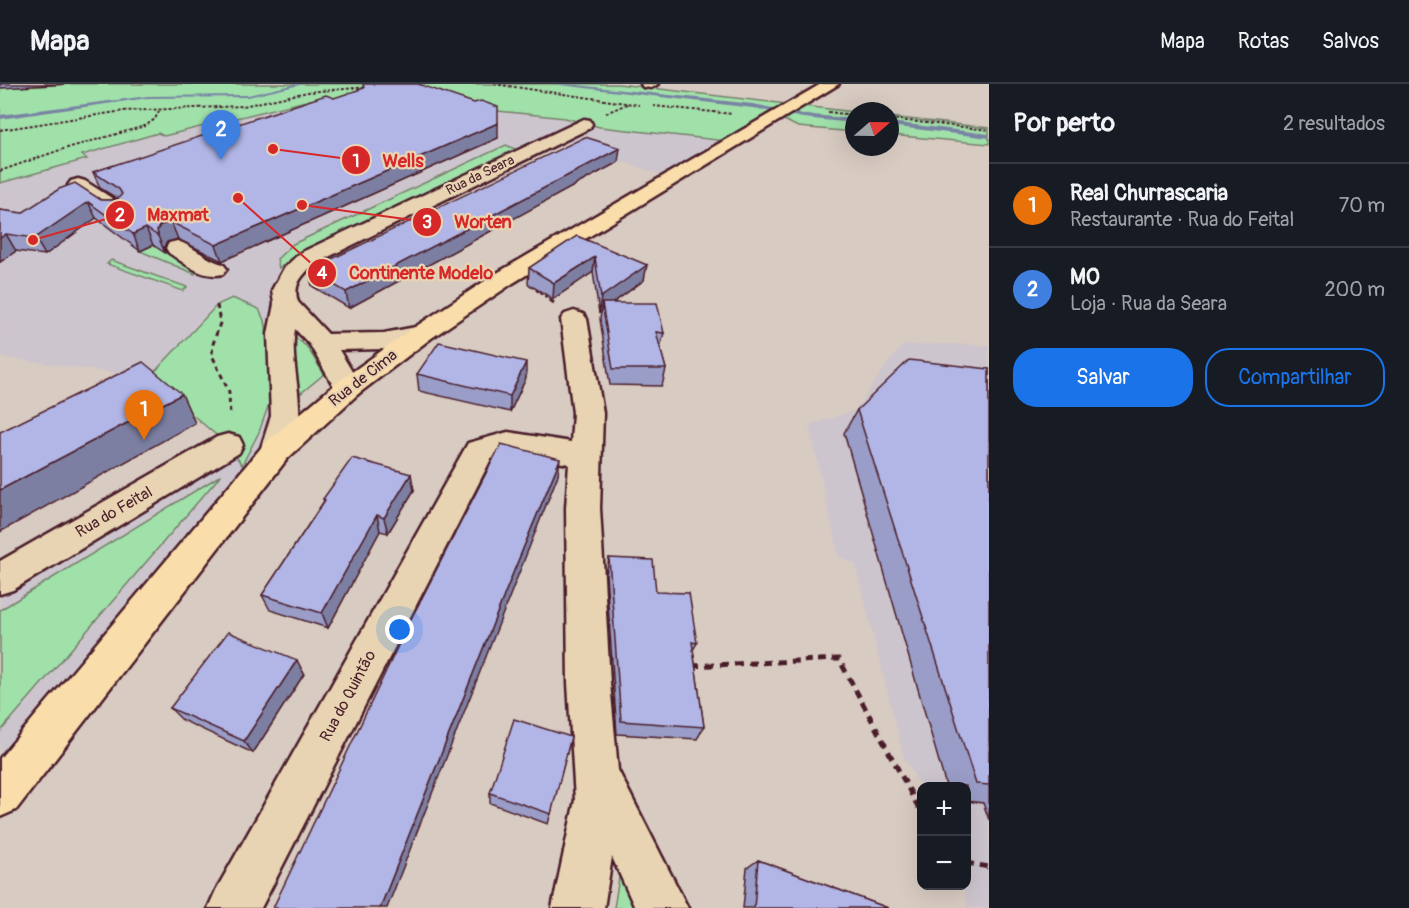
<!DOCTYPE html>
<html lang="pt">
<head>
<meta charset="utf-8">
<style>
  :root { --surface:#171b24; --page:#242831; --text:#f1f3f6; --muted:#9ea1a6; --line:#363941; --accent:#1a73e8 }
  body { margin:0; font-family:Pangolin,sans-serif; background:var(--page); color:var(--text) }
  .controls { position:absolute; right:18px; bottom:18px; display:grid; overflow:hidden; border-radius:12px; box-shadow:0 6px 24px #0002 }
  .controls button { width:54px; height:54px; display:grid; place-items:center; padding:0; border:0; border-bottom:2px solid var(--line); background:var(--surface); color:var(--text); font:30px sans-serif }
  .compass { position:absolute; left:845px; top:18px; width:54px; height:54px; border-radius:50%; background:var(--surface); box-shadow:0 6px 24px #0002; rotate:70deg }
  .you { position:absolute; left:400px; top:546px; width:21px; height:21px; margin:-15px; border:4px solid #fff; border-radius:50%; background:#1a73e8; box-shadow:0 0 0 9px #1a73e833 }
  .badge { display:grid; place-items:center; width:39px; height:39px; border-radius:50%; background:var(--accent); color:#fff; font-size:20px; font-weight:700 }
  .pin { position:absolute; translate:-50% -50px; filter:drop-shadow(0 2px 3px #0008) }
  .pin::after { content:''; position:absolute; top:32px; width:21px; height:18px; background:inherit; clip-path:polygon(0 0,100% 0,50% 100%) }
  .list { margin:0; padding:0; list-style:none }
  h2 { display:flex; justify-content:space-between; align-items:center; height:78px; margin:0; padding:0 24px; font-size:26px }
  h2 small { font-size:20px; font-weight:400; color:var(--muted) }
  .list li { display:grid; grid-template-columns:39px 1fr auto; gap:18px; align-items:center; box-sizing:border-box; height:84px; padding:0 24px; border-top:2px solid var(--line) }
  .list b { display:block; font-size:22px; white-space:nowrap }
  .list p { margin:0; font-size:20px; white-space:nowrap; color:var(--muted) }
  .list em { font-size:20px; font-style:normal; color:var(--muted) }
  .actions { display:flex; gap:12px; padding:18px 24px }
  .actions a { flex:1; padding:14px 0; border:2px solid var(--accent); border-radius:24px; text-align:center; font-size:21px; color:var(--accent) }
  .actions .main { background:var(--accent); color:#fff }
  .map { position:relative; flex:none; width:989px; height:824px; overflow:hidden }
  header { display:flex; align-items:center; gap:36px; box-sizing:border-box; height:84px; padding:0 30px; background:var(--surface); border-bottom:2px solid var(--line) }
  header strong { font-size:28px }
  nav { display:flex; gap:33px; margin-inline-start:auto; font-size:21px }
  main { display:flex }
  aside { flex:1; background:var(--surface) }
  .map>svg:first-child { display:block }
  .built { fill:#cdc5cd }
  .green { fill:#a0e1aa; stroke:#75806a; stroke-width:1.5 }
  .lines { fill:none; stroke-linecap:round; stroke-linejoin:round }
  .stream { fill:#7983a3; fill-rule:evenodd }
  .minor-casing { stroke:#4a1f2b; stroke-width:5 }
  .major-casing { stroke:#4a1f2b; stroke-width:5 }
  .path-far2 { stroke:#4a1f2b; stroke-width:2; stroke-dasharray:3 2; stroke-linecap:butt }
  .path-far1 { stroke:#4a1f2b; stroke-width:3; stroke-dasharray:5 4; stroke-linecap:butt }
  .path { stroke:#4a1f2b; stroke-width:5; stroke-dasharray:8 6; stroke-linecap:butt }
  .minor { fill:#e8d4b2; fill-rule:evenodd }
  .major { fill:#f9deab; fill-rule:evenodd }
  .wall { fill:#999dc7; stroke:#4a1f2b; stroke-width:1.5 }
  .shaded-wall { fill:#7d7fa2; stroke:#4a1f2b; stroke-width:1.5 }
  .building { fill:#b2b6e7; stroke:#4a1f2b; stroke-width:1.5 }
  .labels { text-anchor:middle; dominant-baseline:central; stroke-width:4.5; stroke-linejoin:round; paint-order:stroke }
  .far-street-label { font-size:14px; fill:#4a1f2b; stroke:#e8d4b2 }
  .street-label { font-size:16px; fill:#4a1f2b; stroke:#e8d4b2 }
  .leader { fill:none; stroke:#d62828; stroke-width:2 }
  .callout-dot { fill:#d62828; stroke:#e8d4b2; stroke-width:2 }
  .mark-label { font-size:18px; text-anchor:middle; font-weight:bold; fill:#fff }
  .callout-label { font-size:18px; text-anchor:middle; font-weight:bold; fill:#d62828; stroke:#e8d4b2; stroke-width:4.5; stroke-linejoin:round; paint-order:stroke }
</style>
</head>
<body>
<header>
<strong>Mapa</strong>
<nav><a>Mapa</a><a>Rotas</a><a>Salvos</a></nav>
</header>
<main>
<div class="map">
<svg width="989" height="824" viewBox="0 0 989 824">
  <rect width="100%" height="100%" fill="#d8cbc2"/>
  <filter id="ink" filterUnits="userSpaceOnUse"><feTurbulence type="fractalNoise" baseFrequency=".0167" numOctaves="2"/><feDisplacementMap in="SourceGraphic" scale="12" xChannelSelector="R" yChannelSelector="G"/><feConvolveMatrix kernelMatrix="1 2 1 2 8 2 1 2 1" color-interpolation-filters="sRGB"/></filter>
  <g filter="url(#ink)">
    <path class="built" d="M310,16l102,2 153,16 35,9 135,15 -62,37 -117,-41 -264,133 -6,145 -286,378v-215l228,-134 -79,-67 -149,-21v-174l86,-23 -5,-5 77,-23 6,4z
      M956,260l33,1v563h-21l-5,-22h3v-100l-45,1 -17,-29 -49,-194 -16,-7 -30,-132 47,-15 31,-46 16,-19z"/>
    <path class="green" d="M69,0h549l236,28v20l-56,-5 -22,-11 -41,26 -135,-15 -35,-9 -153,-16 -102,-2 -146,36 -6,-3 -76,22 5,4 -87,24v-95z
      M890,33l99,11v16l-99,-9z
      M506,61l11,5 -216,104 -22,14 -2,-9 16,-15z
      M153,161l45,25 -3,4 -55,-23z
      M111,176l76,27 -4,4 -76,-27z
      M232,214l27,11 7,16 4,76 -11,31 -17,33 -14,-20 -79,-67 68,-73z
      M289,248l18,15 17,27 -24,20z
      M221,391l-221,257v-122z
      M621,782l20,42h-27z"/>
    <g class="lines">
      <path class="stream" d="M296,0h8l-56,13 -100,1 -148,21v-4l148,-19 100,-1z
        M552,0h15l186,20 50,10 51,5v4l-51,-5 -50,-10z
        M890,38l99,12v4l-99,-12z"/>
      <defs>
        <path id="minor" d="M641,0h17l-7,4 -8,-1z
          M584,35l6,1 2,4 -2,4 -274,135c-13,11 -24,21 -18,39l30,32 56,-1 37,-7 9,3 4,5 -4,5 -46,10 -45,1 23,38 -4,6 -10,3 -10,-3 -28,-49 -15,-16c-7,45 18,84 -8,130l-11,3 -11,-3 -5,-8 11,-35 -3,-82 6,-30 -2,-14 12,-22 16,-15z
          M78,95l7,2 39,25 3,4 -3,4h-14l-39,-25 -3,-4 3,-4z
          M177,157c17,5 29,19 46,23l4,5 -4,5c-21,5 -37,-10 -54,-21l-3,-5 3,-5z
          M574,227l9,3 4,5 16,94 -3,95 10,175 8,87 70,138h-53l-23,-51 -8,51h-52l23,-108 -7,-117 -2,-175 3,-44 -61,-10 -17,5 -230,449h-53l8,-18 252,-447 40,-11 63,10 2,-29 -12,-94 4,-5z
          M228,350l11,3 4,8 -4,8 -226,137 -13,4v-33l217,-124z"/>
        <path id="major" d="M821,0h18l-326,199 -83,56 -72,55 -71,65 -271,351 -16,7v-59l265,-315 73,-61 74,-53 85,-56z"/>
      </defs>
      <use href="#minor" class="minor-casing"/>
      <use href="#major" class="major-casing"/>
      <path class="path-far2" d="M494,0l145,21
        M653,22l79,8
        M828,28l26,3
        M606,29l21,-9
        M890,35l99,11
        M0,46l123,-19 120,-5 65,-14 60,-5
        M0,87l60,-21 85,-24 10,-7 5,-10
        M536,206l16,11"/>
      <path class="path-far1" d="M550,216l4,3
        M217,221l3,18 -7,21 -1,11 17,37 1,25"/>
      <path class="path" d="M692,582l147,-7 83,155
        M966,779l23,4"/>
      <use href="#minor" class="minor"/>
      <use href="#major" class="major"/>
    </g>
    <path class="wall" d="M0,0h69l-69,4z
      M334,14l140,5 24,35 -276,123 -44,-22 -11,3 -3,5 1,6 -12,-8 -13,6 -44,-33 -51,37 -29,-4 -16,11v-52l22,3 79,-13h16l1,-1 -18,-11 -7,-16z
      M618,78l-269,146 -37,-22 -3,-16z
      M577,152l67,44 -31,23 51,30 -4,15 6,21 -4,17 -52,-1 -10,-66 1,-7 -2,1 -6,-41 -40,27 -25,-15 1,-16z
      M989,285v451l-6,-17 -17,-2v-15h-20l-102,-353 13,-23z
      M417,290l109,4 -16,34 -91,-21z
      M414,406l-26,43 -8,-2 -52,97 -58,-18 -8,-15 62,-94 -1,-2z
      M609,474l47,34 41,51 -4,7 11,77 -7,12 -80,-5 -11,-160z
      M304,590l-51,79 -71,-33 -12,-12z
      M571,653l-23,87 -58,-21v-10z
      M758,776l130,48h-145l4,-40z"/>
    <path class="shaded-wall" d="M498,39v15l-276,123 -6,-16z
      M620,64l-2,14 -269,146 -3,-16z
      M88,118l8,16 -51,37 -10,-17z
      M171,138l7,17 -11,3 -3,5 1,6 -7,-17 -1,-6 3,-5z
      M146,144l7,17 -13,6 -7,-17z
      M6,150l10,17 -16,11v-24z
      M595,173l-2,15 -40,27 1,-16z
      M647,181l-3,15 -41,30 -1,-7 -1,9 -2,1 2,-16z
      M526,278v16l-16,34v-16z
      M182,310l13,29 -195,109v-42z
      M560,375l-2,16 -45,113 -126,320h-7l133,-335z
      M411,390l3,16 -26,43 -4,-15z
      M377,431l3,16 -52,97 -6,-15z
      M297,576l7,14 -51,79 -9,-12z"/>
    <path class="building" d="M363,0h55l56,19 7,-2 17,6v16l-282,122 -45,-23 -11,3 -3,5 1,6 -12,-8 -13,6 -45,-32 -53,36 -29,-4 -6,4v-28l22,3 37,-24 16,-6 26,17h16l5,-6 -3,-5 -26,-17 233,-77 8,3 30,-10z
      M585,53l35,11 -274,144 -37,-22z
      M577,152l70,29 -46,32 -6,-40 -41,26 -25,-15z
      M602,219h55l7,30 -8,-1 10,37h-53z
      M439,258l87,20 -16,34 -93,-22z
      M909,276l80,9v416l-13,-1 -119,-374z
      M143,278l39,32 -182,96v-58z
      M501,360l59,15 -47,114 -133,335h-107l135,-283z
      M352,374l59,16 -27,44 -7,-3 -55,98 -60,-18 63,-95 -2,-1z
      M609,474l44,2 3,32 33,1 8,50 -5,-1 12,85 -83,-6z
      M228,548l69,28 -53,81 -74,-33z
      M514,635l57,18 -20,77 -61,-21z
      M758,776l130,48h-134z"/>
  </g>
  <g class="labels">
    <g class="far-street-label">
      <text transform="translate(480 91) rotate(-26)">Rua da Seara</text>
    </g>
    <g class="street-label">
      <text transform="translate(363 294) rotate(-38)">Rua de Cima</text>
      <text transform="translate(114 428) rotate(-30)">Rua do Feital</text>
      <text transform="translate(348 612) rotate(-62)">Rua do Quintão</text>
    </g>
  </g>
  <path class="leader" d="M273 65L356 76M33 156L120 131M302 121L427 138M238 114L322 189"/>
  <g class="callout-dot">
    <circle cx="273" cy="65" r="6"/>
    <circle cx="33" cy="156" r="6"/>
    <circle cx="302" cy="121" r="6"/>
    <circle cx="238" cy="114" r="6"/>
    <circle cx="356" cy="76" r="15"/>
    <circle cx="120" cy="131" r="15"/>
    <circle cx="427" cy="138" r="15"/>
    <circle cx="322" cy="189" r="15"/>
  </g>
  <g class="mark-label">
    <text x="356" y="83">1</text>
    <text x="120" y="137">2</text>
    <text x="427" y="144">3</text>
    <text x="322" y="195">4</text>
  </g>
  <g class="callout-label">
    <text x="403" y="83">Wells</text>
    <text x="178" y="137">Maxmat</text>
    <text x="483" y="144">Worten</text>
    <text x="421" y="195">Continente Modelo</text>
  </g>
</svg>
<div class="controls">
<button>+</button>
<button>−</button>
</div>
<svg class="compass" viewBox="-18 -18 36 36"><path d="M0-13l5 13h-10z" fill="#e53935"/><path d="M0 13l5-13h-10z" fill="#9ea1a6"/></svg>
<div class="you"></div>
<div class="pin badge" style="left:144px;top:356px;background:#e8710a">1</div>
<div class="pin badge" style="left:221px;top:76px;background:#3f7fe0">2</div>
</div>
<aside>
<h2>Por perto<small>2 resultados</small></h2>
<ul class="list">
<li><span class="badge" style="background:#e8710a">1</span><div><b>Real Churrascaria</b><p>Restaurante · Rua do Feital</p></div><em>70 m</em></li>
<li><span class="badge" style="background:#3f7fe0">2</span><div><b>MO</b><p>Loja · Rua da Seara</p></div><em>200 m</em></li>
</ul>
<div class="actions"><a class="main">Salvar</a><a>Compartilhar</a></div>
</aside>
</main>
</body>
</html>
